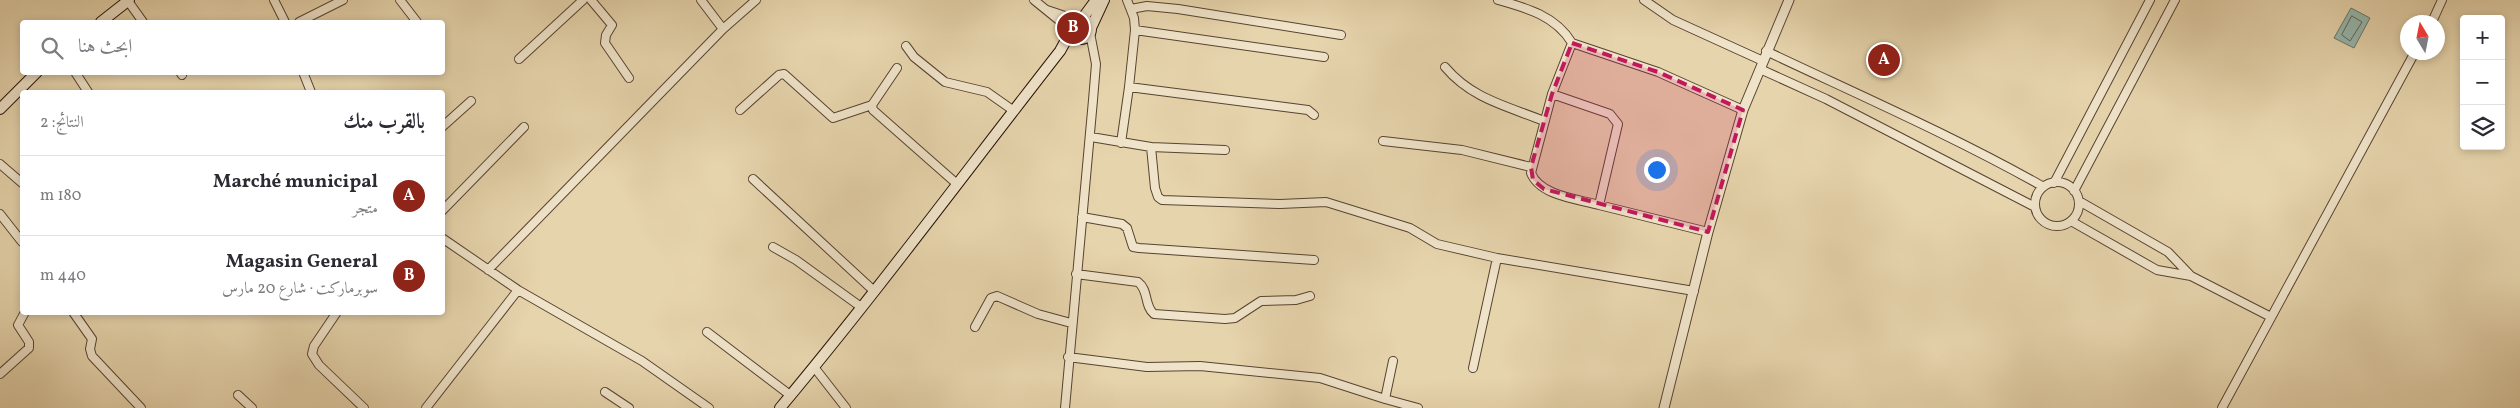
<!DOCTYPE html>
<html lang="ar">
<head>
<meta charset="utf-8">
<style>
  :root { --surface:#fff; --page:#f7f7f7; --text:#2b2b33; --muted:#7c7c81; --line:#e1e1e2; --accent:#8f2418 }
  body { margin:0; font-family:Vollkorn,Amiri,serif; background:var(--page); color:var(--text); direction:rtl }
  .controls { position:absolute; right:15px; top:15px; display:grid; overflow:hidden; border-radius:5px; box-shadow:0 2px 8px #0003 }
  .controls button { width:45px; height:45px; display:grid; place-items:center; padding:0; border:0; border-bottom:1px solid var(--line); background:var(--surface); color:var(--text); font:25px sans-serif }
  .compass { position:absolute; left:2400px; top:15px; width:45px; height:45px; border-radius:50%; background:var(--surface); box-shadow:0 2px 8px #0003; rotate:350deg }
  .you { position:absolute; left:1656px; top:169px; width:18px; height:18px; margin:-12px; border:4px solid #fff; border-radius:50%; background:#1a73e8; box-shadow:0 0 0 8px #1a73e833 }
  .badge { display:grid; place-items:center; width:32px; height:32px; border-radius:50%; background:var(--accent); color:#fff; font-size:16px; font-weight:700 }
  .pin { position:absolute; translate:-50% -50%; border:2px solid #fff; box-shadow:0 1px 5px #0006 }
  .list { margin:0; padding:0; list-style:none }
  h2 { display:flex; justify-content:space-between; align-items:center; height:65px; margin:0; padding:0 20px; font-size:21px }
  h2 small { font-size:16px; font-weight:400; color:var(--muted) }
  .list li { display:grid; grid-template-columns:32px 1fr auto; gap:15px; align-items:center; box-sizing:border-box; height:80px; padding:0 20px; border-top:1px solid var(--line) }
  .list b { display:block; font-size:19px; white-space:nowrap }
  .list p { margin:0; font-size:16px; white-space:nowrap; color:var(--muted) }
  .list em { font-size:16px; font-style:normal; color:var(--muted) }
  .icon { flex:none; width:28px; height:28px; fill:none; stroke:currentColor; stroke-width:2; stroke-linecap:round; stroke-linejoin:round }
  .map { position:relative; flex:none; width:2520px; height:408px; overflow:hidden; direction:ltr }
  .search { position:absolute; background:var(--surface); box-shadow:0 2px 8px #0003; left:20px; top:20px; width:425px; height:55px; display:flex; align-items:center; gap:12px; box-sizing:border-box; padding:0 18px; border-radius:5px; color:var(--muted); font-size:19px }
  .panel { position:absolute; background:var(--surface); box-shadow:0 2px 8px #0003; left:20px; top:90px; width:425px; height:225px; border-radius:5px; direction:rtl }
  .map>svg:first-child { display:block }
  .water { fill:#96b8ae; stroke:#6a766c }
  .lines { fill:none; stroke-linecap:round; stroke-linejoin:round }
  .shore { stroke:#60665b; stroke-width:1 }
  .minor-casing { stroke:#584331; stroke-width:10 }
  .tertiary-casing { stroke:#584331; stroke-width:11 }
  .secondary-casing { stroke:#291308; stroke-width:12 }
  .minor { stroke:#efe3c9; stroke-width:8 }
  .tertiary { stroke:#efe3c9; stroke-width:9 }
  .secondary { stroke:#efe3c9; stroke-width:10 }
  .marked { fill:#c2185b; fill-opacity:0.2; stroke:#c2185b; stroke-width:4; stroke-dasharray:10 6; stroke-linejoin:round }
</style>
</head>
<body>
<div class="map">
<svg width="2520" height="408" viewBox="0 0 2520 408">
  <rect width="100%" height="100%" fill="#e6d4ac"/>
  <filter id="stains"><feTurbulence type="fractalNoise" baseFrequency=".004" numOctaves="4"/><feColorMatrix values="0 0 0 0 .2 0 0 0 0 .09 0 0 0 0 .02 0 0 0 .5 -.17"/></filter>
  <radialGradient id="worn" r=".72"><stop offset=".6" stop-color="#630" stop-opacity="0"/><stop offset="1" stop-color="#630" stop-opacity=".3"/></radialGradient>
  <path class="water" d="M2351,8l19,10 -16,30 -20,-10z"/>
  <g class="lines">
    <path class="shore" d="M2352,16l10,6 -12,19 -8,-6z"/>
    <defs>
      <path id="minor" d="M274,0l11,22
        M400,0l17,22
        M591,0l21,25 -6,10 -1,8 24,35
        M1034,0l37,30
        M1127,0l7,18 1,12
        M1498,0c29,8 58,16 74,43
        M1644,0l29,20 90,41
        M128,1l15,21
        M1131,9l16,-3 31,3 163,26
        M1047,10l30,10
        M299,22l44,-22
        M2432,22l10,-22
        M723,29l33,-29
        M906,46l8,11 31,25 42,10 27,19
        M1766,51c93,44 187,85 276,135
        M519,59l64,-59
        M1445,67c27,32 62,39 99,54
        M897,68l-25,37 1,5 84,74
        M1760,69l66,30 209,108
        M75,72l13,20
        M180,72l2,3
        M303,72l8,20
        M1129,87l6,-57 189,27
        M1552,94l58,20 8,10 -19,81c-21,-6 -59,-9 -68,-32l21,-79 20,-51 86,29 85,38
        M740,110l39,-35 5,-1 49,44 39,-13
        M442,127l29,-26
        M1091,137l60,10 4,41 3,9 4,3 118,4 46,-2 84,26 27,16 60,14 -24,110
        M1383,141l79,9 69,17
        M1121,143l8,-56 179,23 6,5
        M1151,147l74,3
        M0,164l22,19
        M753,179l121,112
        M2035 204a22 22 0 1 1 44 0a22 22 0 1 1-44 0Z
        M2054,183l96,-183
        M2074,191l101,-191
        M2079,201l89,51 23,24
        M1599,205l109,27
        M442,211l82,-84
        M0,214l22,28
        M1082,217l40,7 5,4 6,19 6,1 175,12
        M2071,221l86,49 34,6 80,41
        M442,238l76,52 124,71 67,47
        M773,247l23,13 65,47
        M1497,258l197,33
        M488,270l235,-241 -22,-29
        M1076,274l62,8c11,8 6,24 16,32l71,5 10,-1 26,-17 35,-1 14,-4
        M73,312l19,27 -2,10 2,7 49,52
        M337,312l-23,34 -2,8 7,11 45,43
        M975,327l16,-29 6,-2 41,18 33,9
        M707,332l83,63
        M1068,357l79,10 53,-1 120,12 65,21
        M1393,361l-8,38 33,9
        M814,367l32,41
        M0,374l29,-26v-6l-11,-17 7,-13
        M605,392l24,16
        M238,395l14,13
        M426,408l92,-118
        M1065,408l28,-308 3,-36 -6,-31
        M2222,408l193,-356"/>
      <path id="tertiary" d="M1664,408l44,-176 35,-122 46,-110"/>
      <path id="secondary" d="M1082,19l14,-19
        M1071 29a10 10 0 1 1 20 0a10 10 0 1 1-20 0Z
        M101,22l28,-22
        M1091,28l13,-28
        M0,109l37,-37
        M780,408c97,-116 187,-238 280,-357l11,-20"/>
    </defs>
    <use href="#minor" class="minor-casing"/>
    <use href="#tertiary" class="tertiary-casing"/>
    <use href="#secondary" class="secondary-casing"/>
    <use href="#minor" class="minor"/>
    <use href="#tertiary" class="tertiary"/>
    <use href="#secondary" class="secondary"/>
  </g>
  <path class="marked" d="M1572,43l86,29 85,38 -35,122 -164,-43 -11,-9 -2,-13 21,-73z"/>
  <rect width="100%" height="100%" filter="url(#stains)"/>
  <rect width="100%" height="100%" fill="url(#worn)"/>
</svg>
<div class="controls">
<button>+</button>
<button>−</button>
<button><svg class="icon" aria-label="layers" viewBox="0 0 24 24"><path d="M12 4l9 5-9 5-9-5zM3 14l9 5 9-5"/></svg></button>
</div>
<svg class="compass" viewBox="-18 -18 36 36"><path d="M0-13l5 13h-10z" fill="#e53935"/><path d="M0 13l5-13h-10z" fill="#7c7c81"/></svg>
<div class="you"></div>
<div class="pin badge" style="left:1884px;top:60px">A</div>
<div class="pin badge" style="left:1073px;top:28px">B</div>
<div class="search"><svg class="icon" aria-label="search" viewBox="0 0 24 24"><circle cx="10" cy="10" r="6"/><path d="M15 15l6 6"/></svg>ابحث هنا</div>
<section class="panel">
<h2>بالقرب منك<small>النتائج: 2</small></h2>
<ul class="list">
<li><span class="badge">A</span><div><b>Marché municipal</b><p>متجر</p></div><em>180 m</em></li>
<li><span class="badge">B</span><div><b>Magasin General</b><p>سوبرماركت · شارع 20 مارس</p></div><em>440 m</em></li>
</ul>
</section>
</div>
</body>
</html>
